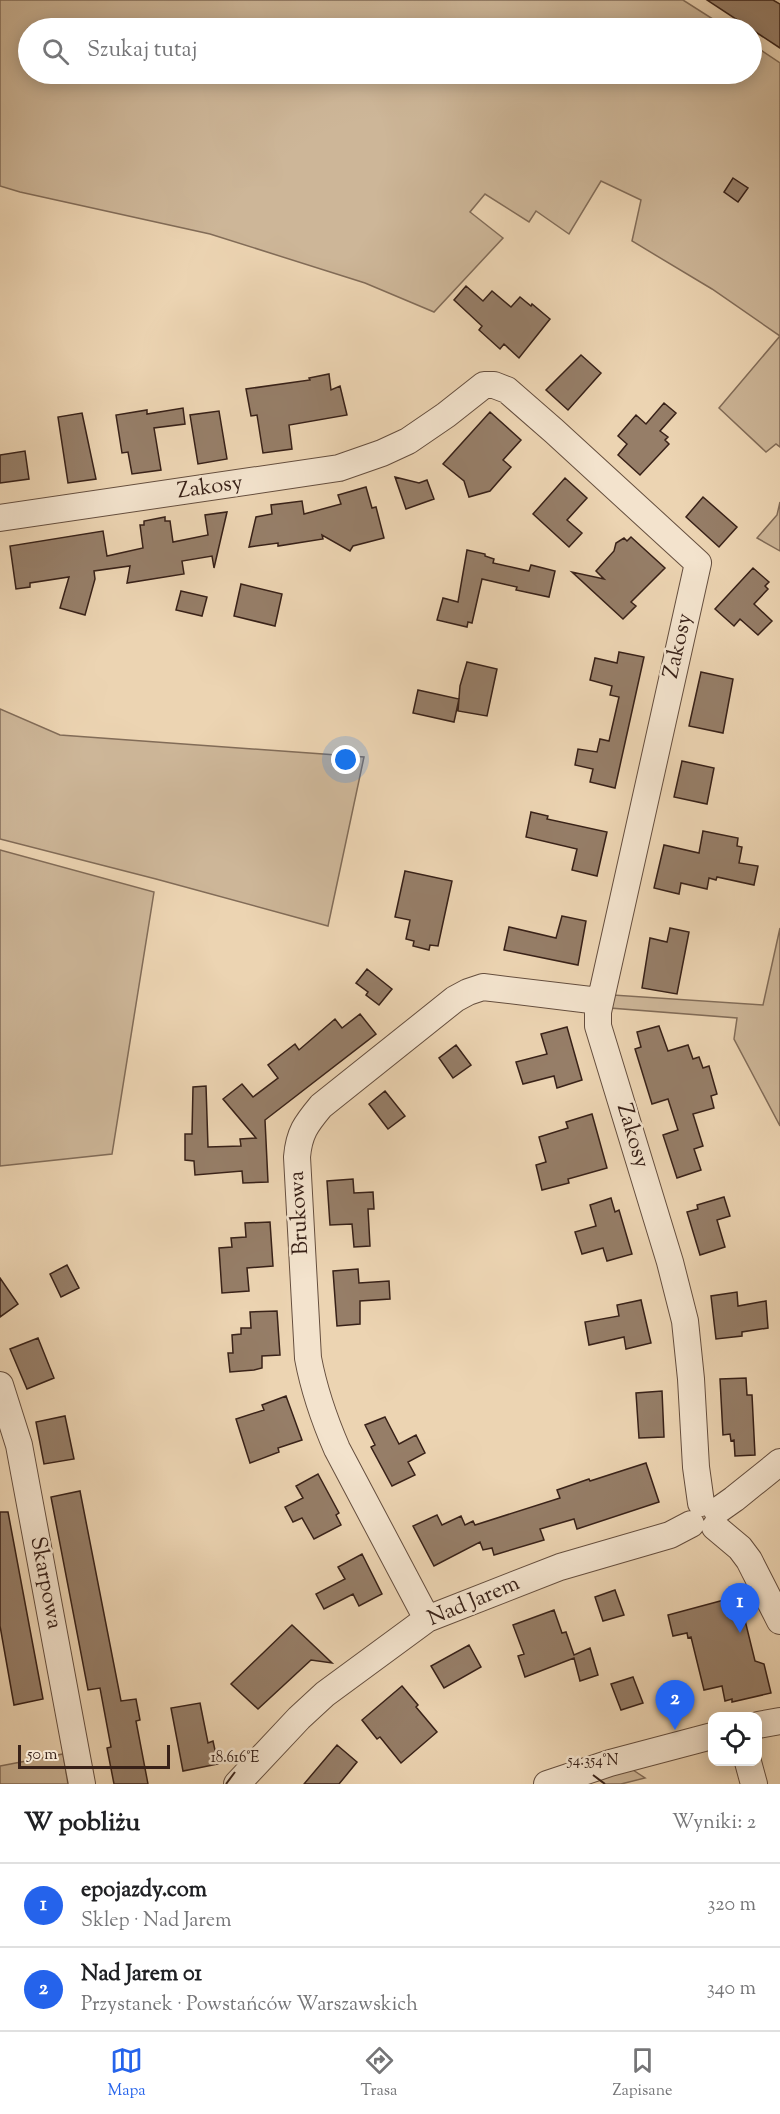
<!DOCTYPE html>
<html lang="pl">
<head>
<meta charset="utf-8">
<style>
  :root { --surface:#fff; --page:#f2f2f2; --text:#202124; --muted:#757577; --line:#e0e0e0; --accent:#2563eb }
  body { margin:0; font-family:"Sorts Mill Goudy",serif; background:var(--page); color:var(--text) }
  .controls { position:absolute; right:18px; bottom:18px; display:grid; overflow:hidden; border-radius:12px; box-shadow:0 3px 15px #0003 }
  .controls button { width:54px; height:54px; display:grid; place-items:center; padding:0; border:0; border-bottom:2px solid var(--line); background:var(--surface); color:var(--text); font:30px sans-serif }
  .scale { position:absolute; left:18px; bottom:15px; width:152px; box-sizing:border-box; padding-left:6px; border:3px solid #382118; border-top:0; font-size:16px; line-height:21px; white-space:nowrap; color:#382118; -webkit-text-stroke:4px #f3e3cd; paint-order:stroke }
  .you { position:absolute; left:346px; top:760px; width:21px; height:21px; margin:-15px; border:4px solid #fff; border-radius:50%; background:#1a73e8; box-shadow:0 0 0 9px #1a73e833 }
  .badge { display:grid; place-items:center; width:39px; height:39px; border-radius:50%; background:var(--accent); color:#fff; font-size:20px; font-weight:700 }
  .pin { position:absolute; translate:-50% -50px; filter:drop-shadow(0 2px 3px #0008) }
  .pin::after { content:''; position:absolute; top:32px; width:21px; height:18px; background:inherit; clip-path:polygon(0 0,100% 0,50% 100%) }
  .list { margin:0; padding:0; list-style:none }
  h2 { display:flex; justify-content:space-between; align-items:center; height:78px; margin:0; padding:0 24px; font-size:26px }
  h2 small { font-size:20px; font-weight:400; color:var(--muted) }
  .list li { display:grid; grid-template-columns:39px 1fr auto; gap:18px; align-items:center; box-sizing:border-box; height:84px; padding:0 24px; border-top:2px solid var(--line) }
  .list b { display:block; font-size:22px; white-space:nowrap }
  .list p { margin:0; font-size:20px; white-space:nowrap; color:var(--muted) }
  .list em { font-size:20px; font-style:normal; color:var(--muted) }
  .icon { flex:none; width:33px; height:33px; fill:none; stroke:currentColor; stroke-width:2; stroke-linecap:round; stroke-linejoin:round }
  .map { position:relative; flex:none; width:780px; height:1784px; overflow:hidden }
  .search { position:absolute; background:var(--surface); box-shadow:0 3px 15px #0003; left:18px; right:18px; top:18px; height:66px; display:flex; align-items:center; gap:15px; box-sizing:border-box; padding:0 21px; border-radius:33px; color:var(--muted); font-size:22px }
  .sheet { height:246px; background:var(--surface) }
  nav { display:flex; justify-content:space-around; align-items:center; box-sizing:border-box; height:84px; border-top:2px solid var(--line); background:var(--surface); font-size:16px; color:var(--muted) }
  nav a { display:grid; justify-items:center; gap:3px }
  nav .on { color:var(--accent) }
  .map>svg:first-child { display:block }
  .green { fill:#cdb698; stroke:#826c58; stroke-width:1.5 }
  .building { fill:#967e68; stroke:#382118; stroke-width:1.5 }
  .lines { fill:none; stroke-linecap:round; stroke-linejoin:round }
  .minor-casing { stroke:#654e3e; stroke-width:28 }
  .minor { stroke:#f3e3cd; stroke-width:26 }
  .ticks { fill:none; stroke:#382118; stroke-width:2 }
  .labels { text-anchor:middle; dominant-baseline:central; stroke-width:5; stroke-linejoin:round; paint-order:stroke }
  .street-label { font-size:22px; fill:#382118; stroke:#f3e3cd }
  .ticks-label { font-size:15px; text-anchor:middle; fill:#382118; stroke:#f3e3cd; stroke-width:5; stroke-linejoin:round; paint-order:stroke }
</style>
</head>
<body>
<div class="map">
<svg width="780" height="1784" viewBox="0 0 780 1784">
  <rect width="100%" height="100%" fill="#ecd4b2"/>
  <filter id="stains"><feTurbulence type="fractalNoise" baseFrequency=".00333" numOctaves="4"/><feColorMatrix values="0 0 0 0 .2 0 0 0 0 .09 0 0 0 0 .02 0 0 0 .5 -.17"/></filter>
  <radialGradient id="worn" r=".72"><stop offset=".6" stop-color="#630" stop-opacity="0"/><stop offset="1" stop-color="#630" stop-opacity=".3"/></radialGradient>
  <path class="green" d="M0,0h683l44,28h-699v46h724v-30l28,19v273l-68,-47 -80,-48 9,-41 -40,-19 -32,53 -33,-23 -7,11 -44,-28 -15,18 33,26 -69,74 -69,-29 -155,-49 -190,-42 -20,-6z
    M780,336v111l-4,-3 -10,8 -47,-44z
    M780,502v49l-23,-13 20,-23z
    M0,709l60,26 304,22 -36,169 -172,-47 -156,-40z
    M0,850l154,42 -42,262 -112,12z
    M780,928v198l-46,-87 3,-21 -127,-10 3,-13 150,10z
    M63,1754l5,30h-68v-18z
    M630,1768l15,10 -24,6h-16l-9,-7z"/>
  <path class="building" d="M707,0h66l7,4v44z
    M733,178l15,10 -10,14 -14,-10z
    M466,286l17,15 9,-10 19,16 9,-10 11,9 1,-2 18,15 -31,39 -15,-14 -4,5 -21,-19 3,-4 -28,-26z
    M581,355l20,18 -33,37 -22,-20z
    M329,374l2,16 9,-4 7,29 -58,10 3,24 -29,4 -6,-38 -6,1 -5,-27 64,-9 -1,-2z
    M664,403l12,10 -16,18 8,6 -3,3 4,4 -29,31 -22,-20 9,-11 -9,-8 18,-21 10,9z
    M183,408l2,16 -31,4 7,42 -29,4 -4,-22 -6,1 -6,-38 31,-5v4z
    M219,411l8,48 -29,5 -8,-49z
    M490,412l31,28 -18,20 8,7 -21,24 -21,6 -5,-16 -21,-17z
    M82,413l14,66 -28,4 -10,-66z
    M25,451l4,28 -29,4v-28z
    M395,477l24,6 8,-3 7,19 -28,10z
    M565,478l22,20 -20,22 15,13 -13,14 -36,-33z
    M366,487l6,21 4,-1 8,31 -31,8 -3,5 -28,-16 1,4 -45,7v-3l-29,4 7,-30 16,-3 -1,-9 31,-4 2,13 37,-10 -3,-9z
    M703,497l34,30 -18,20 -33,-30z
    M227,512l-13,56 -2,-12 -30,5 2,13 -57,9 3,-17 -36,5 1,8 -10,36 -25,-7 9,-31 -39,6v4l-14,2 -6,-43 93,-15 4,25 36,-8 -3,-23h4v-4l21,-4v4h5l3,21 35,-7 -3,-20z
    M631,537l34,31 -34,34 5,4 -13,13 -51,-47 32,7 -8,-8 18,-20 2,-8 8,-5 3,3z
    M467,550l18,4v2l9,3 -1,4 36,8 2,-6 24,6 -6,26 -33,-7 1,-3 -35,-8 -10,44 -4,-1 -1,5 -30,-7 6,-22 15,4z
    M753,568l16,14 -4,4 3,3 -14,15 18,17 -14,14 -18,-16 -6,7 -19,-17z
    M241,584l41,10 -7,32 -41,-10z
    M181,591l26,6 -5,19 -26,-6z
    M619,652l25,5 -29,131 -25,-6 3,-13 -18,-4 3,-16 19,3 3,-13 9,2 10,-44 -9,-2 2,-9 -22,-6 5,-22 22,5z
    M467,662l30,7 -10,47 -29,-5 2,-25z
    M701,672l32,7 -10,54 -34,-7z
    M418,690l41,9 -5,23 -41,-9z
    M682,761l32,7 -7,36 -33,-7z
    M531,812l17,4 -1,3 60,13 -10,44 -25,-6 5,-21 -51,-12z
    M703,831l35,7 -1,8 5,1 -3,16 19,3 -4,19 -37,-8 -1,3 -7,-2 -2,11 -26,-6 -2,11 -25,-6 10,-43 35,8z
    M405,871l47,10 -14,65 -8,-1 -1,5 -16,-4 1,-5 -8,-2 4,-19 -15,-3z
    M562,916l24,5 -8,44 -74,-15 5,-23 47,11z
    M670,928l19,4 -12,62 -35,-6 8,-50 17,4z
    M367,969l25,20 -13,16 -13,-10 2,-3 -12,-9z
    M360,1014l16,20 -111,86 3,62 -25,1 -1,-12 -47,4 -1,-14 -9,-1v-26h7l1,-47 13,-1 2,61 33,-1 -1,-7 16,-1 -33,-39 19,-15 11,13 25,-19 -10,-13 27,-21 4,6 36,-31 7,9z
    M659,1026l9,25 20,-6 5,14 6,-2 4,11 6,-2 8,28 -6,2 3,12 -21,6 10,32 -9,3 7,21 -24,8 -14,-43 15,-5 -10,-31 -16,5 -17,-55 6,-2 -4,-15z
    M567,1027l15,53 -25,8 -3,-12 -31,8 -7,-22 31,-8 -6,-20z
    M456,1045l15,20 -18,13 -14,-20z
    M385,1091l20,25 -17,13 -19,-25z
    M592,1114l15,54 -39,11 1,4 -27,7 -6,-25 10,-3 -7,-25 29,-9 -2,-6z
    M353,1179l1,14 19,-1 1,17h-6l2,37 -16,1 -2,-23 -22,1 -3,-44z
    M724,1197l6,19 -13,4 8,27 -25,8 -13,-43 11,-3 -1,-4z
    M611,1198l4,14 4,-2 13,44 -25,7 -4,-13 -21,6 -7,-22 21,-6 -6,-21z
    M270,1222l3,44 -26,2 2,23 -27,2 -3,-45 13,-1 -1,-9 15,-1 -1,-14z
    M67,1265l12,23 -18,9 -11,-23z
    M358,1269l1,14 30,-2 1,18 -30,2v23l-23,2 -4,-55z
    M0,1278l18,26 -18,13z
    M737,1292l1,14 28,-5 2,27 -26,4v4l-26,3 -5,-43z
    M641,1300l10,43 -25,6 -2,-12 -35,8 -4,-23 34,-6 -2,-11z
    M277,1311l3,44 -18,1v12l-8,2 -24,2 -2,-19h5l-1,-18 9,-1v-6h10l-1,-16z
    M38,1338l16,40 -27,11 -17,-40z
    M746,1378l1,17h5l3,60 -20,1 -1,-16 -3,1 -1,-7 -7,1 -3,-56z
    M662,1391l2,46 -25,1 -3,-45z
    M286,1396l16,44 -24,8 1,4 -29,11 -14,-44 28,-9 -2,-5z
    M65,1416l9,43 -30,5 -8,-42z
    M385,1417l14,27 17,-9 9,18 -17,9 7,13 -23,11 -21,-39 4,-2 -10,-20z
    M646,1463l13,39 -82,27 -3,-10 -34,10 4,11 -50,15 -2,-7 -9,2 -3,-8 -46,24 -21,-40 24,-11 5,10 19,-9 4,9 8,-4 2,4 85,-27 -3,-8 32,-11 1,2z
    M318,1474l21,39 -3,2 5,10 -27,14 -12,-21 -9,4 -8,-15 18,-9 -7,-12z
    M80,1491l41,210 15,-2 4,21 -4,1 12,63h-34l-7,-36 4,-1 -11,-59 -12,2 -37,-193z
    M0,1512h8l35,187 -29,6 -14,-79z
    M362,1554l20,40 -23,12 -6,-12 -29,15 -8,-15 29,-15 -7,-12z
    M615,1590l9,25 -21,6 -8,-24z
    M739,1596l16,65 9,3 7,29 -39,9v-3l-7,2 -3,-15 -18,4 -13,-53 -3,1 -1,-5 -14,3 -5,-21z
    M554,1610l8,23 4,-1 8,23 16,-7 8,27 -18,6 -6,-23 -49,19 -7,-21 6,-2 -11,-29z
    M292,1625l40,38 -21,-3 -53,49 -27,-25z
    M469,1645l12,22 -37,21 -13,-22z
    M633,1677l10,26 -22,7 -10,-26z
    M402,1686l16,19 -2,2 21,25 -36,31 -21,-26 -3,2 -15,-19z
    M200,1703l8,40 5,-2 5,23 -35,7 -12,-63z
    M337,1745l20,17 -18,22h-35z"/>
  <g class="lines">
    <defs>
      <path id="minor" d="M0,518l339,-50 43,-15 26,-12 38,-26 38,-30h10l13,5 47,41 144,132 -100,449v14l72,236 15,59 6,58 5,88 5,36
        M0,1385l19,60 63,339
        M717,1511l17,-12 46,-37
        M715,1527l25,21 9,12 31,61
        M427,1619l-90,-170c-13,-30 -23,-59 -29,-91l-11,-201c2,-24 9,-33 24,-51l134,-107 13,-7 15,-5 116,14
        M758,1725l22,-4
        M748,1762l6,22
        M237,1784l62,-66 26,-24 102,-75 133,-52 110,-32 21,-11
        M547,1784l63,-21 102,-27"/>
    </defs>
    <use href="#minor" class="minor-casing"/>
    <use href="#minor" class="minor"/>
  </g>
  <path class="ticks" d="M593,1775l12,9M226,1784l9,-12"/>
  <g class="labels">
    <g class="street-label">
      <text transform="translate(210 488) rotate(-8)">Zakosy</text>
      <text transform="translate(679 646) rotate(-77)">Zakosy</text>
      <text transform="translate(632 1136) rotate(73)">Zakosy</text>
      <text transform="translate(300 1213) rotate(-93)">Brukowa</text>
      <text transform="translate(45 1583) rotate(79)">Skarpowa</text>
      <text transform="translate(474 1602) rotate(-23)">Nad Jarem</text>
    </g>
  </g>
  <g class="ticks-label">
    <text x="235" y="1762">18.616°E</text>
    <text x="593" y="1765">54.354°N</text>
  </g>
  <rect width="100%" height="100%" filter="url(#stains)"/>
  <rect width="100%" height="100%" fill="url(#worn)"/>
</svg>
<div class="controls">
<button><svg class="icon" aria-label="locate" viewBox="0 0 24 24"><circle cx="12" cy="12" r="6"/><path d="M12 2v4M12 18v4M2 12h4M18 12h4"/></svg></button>
</div>
<div class="scale">50 m</div>
<div class="you"></div>
<div class="pin badge" style="left:740px;top:1633px">1</div>
<div class="pin badge" style="left:675px;top:1730px">2</div>
<div class="search"><svg class="icon" aria-label="search" viewBox="0 0 24 24"><circle cx="10" cy="10" r="6"/><path d="M15 15l6 6"/></svg>Szukaj tutaj</div>
</div>
<section class="sheet">
<h2>W pobliżu<small>Wyniki: 2</small></h2>
<ul class="list">
<li><span class="badge">1</span><div><b>epojazdy.com</b><p>Sklep · Nad Jarem</p></div><em>320 m</em></li>
<li><span class="badge">2</span><div><b>Nad Jarem 01</b><p>Przystanek · Powstańców Warszawskich</p></div><em>340 m</em></li>
</ul>
</section>
<nav>
<a class="on"><svg class="icon" aria-label="map" viewBox="0 0 24 24"><path d="M3 6l6-2 6 2 6-2v14l-6 2-6-2-6 2zM9 4v14M15 6v14"/></svg>Mapa</a>
<a><svg class="icon" aria-label="directions" viewBox="0 0 24 24"><path d="M12 3l9 9-9 9-9-9zM9 14v-3h6M13 9l2 2-2 2"/></svg>Trasa</a>
<a><svg class="icon" aria-label="saved" viewBox="0 0 24 24"><path d="M7 4h10v16l-5-4-5 4z"/></svg>Zapisane</a>
</nav>
</body>
</html>
